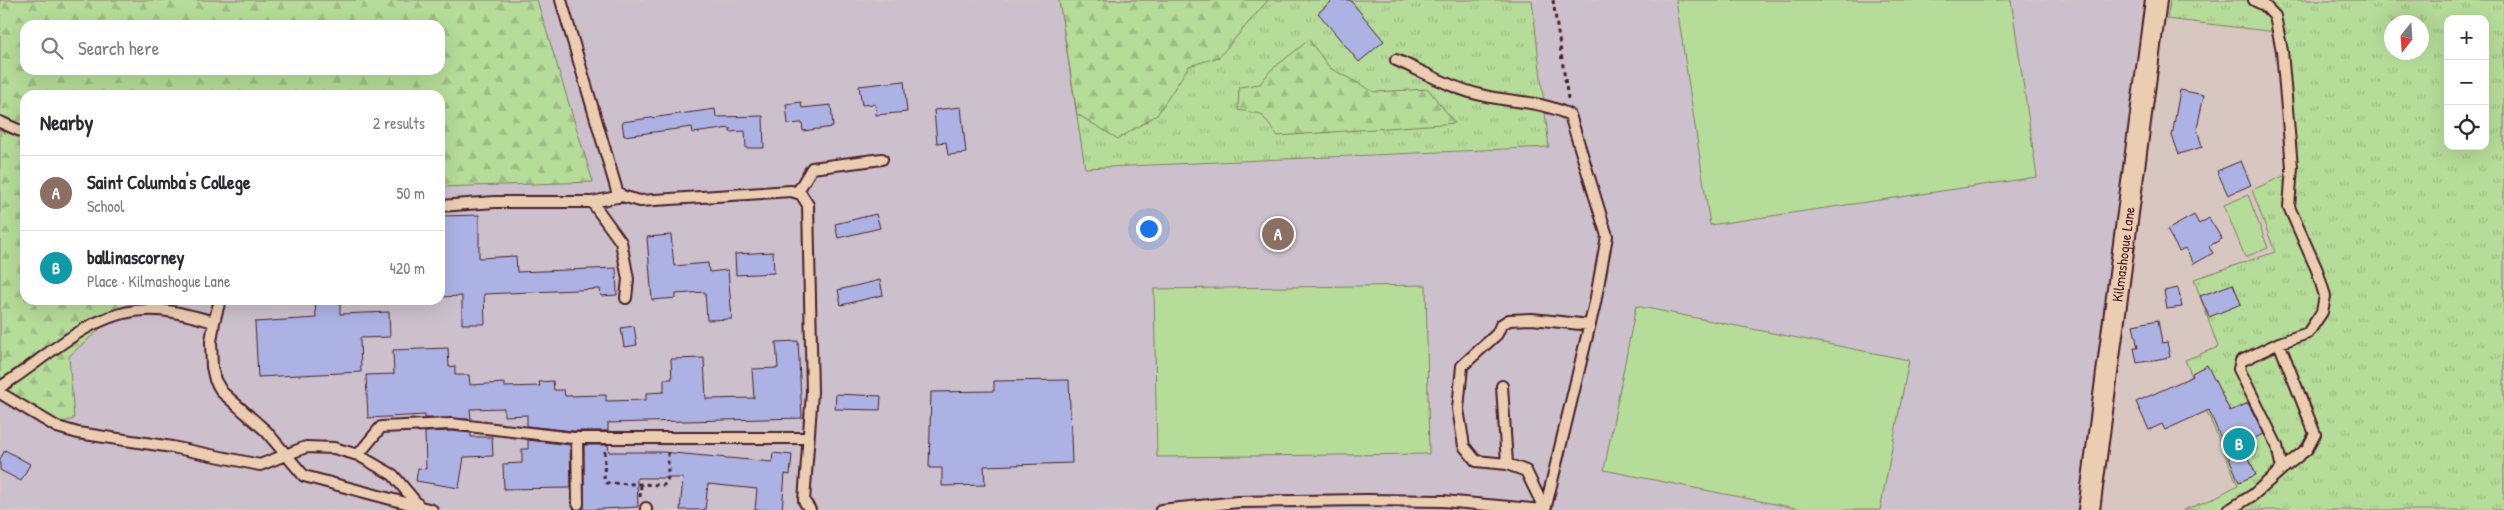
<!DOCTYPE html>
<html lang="en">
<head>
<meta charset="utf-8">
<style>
  :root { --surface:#fff; --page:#f2f2f3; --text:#2b2b33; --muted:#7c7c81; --line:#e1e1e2; --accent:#111827 }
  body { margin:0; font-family:"Patrick Hand",sans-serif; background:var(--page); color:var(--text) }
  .controls { position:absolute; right:15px; top:15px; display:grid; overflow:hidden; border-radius:10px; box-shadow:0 5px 20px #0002 }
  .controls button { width:45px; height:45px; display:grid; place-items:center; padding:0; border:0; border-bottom:1px solid var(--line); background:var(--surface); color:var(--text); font:25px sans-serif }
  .compass { position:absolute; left:2384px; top:15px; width:45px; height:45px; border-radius:50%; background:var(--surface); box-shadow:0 5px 20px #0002; rotate:197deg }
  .you { position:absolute; left:1148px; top:228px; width:18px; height:18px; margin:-12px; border:4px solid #fff; border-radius:50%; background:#1a73e8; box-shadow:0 0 0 8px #1a73e833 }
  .badge { display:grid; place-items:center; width:32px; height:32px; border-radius:50%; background:var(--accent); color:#fff; font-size:16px; font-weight:700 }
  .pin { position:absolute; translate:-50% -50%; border:2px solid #fff; box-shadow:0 1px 5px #0006 }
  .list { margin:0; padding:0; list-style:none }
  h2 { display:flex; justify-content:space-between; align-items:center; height:65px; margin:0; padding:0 20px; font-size:21px }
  h2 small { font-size:16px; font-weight:400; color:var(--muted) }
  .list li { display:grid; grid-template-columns:32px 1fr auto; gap:15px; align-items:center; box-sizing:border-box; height:75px; padding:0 20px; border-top:1px solid var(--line) }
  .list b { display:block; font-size:19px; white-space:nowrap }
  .list p { margin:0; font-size:16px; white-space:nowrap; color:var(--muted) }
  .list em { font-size:16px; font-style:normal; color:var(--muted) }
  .icon { flex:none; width:28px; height:28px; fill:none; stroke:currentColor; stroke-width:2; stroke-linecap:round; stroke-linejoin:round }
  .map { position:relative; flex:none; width:2504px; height:510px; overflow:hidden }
  .search { position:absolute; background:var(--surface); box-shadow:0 5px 20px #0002; left:20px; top:20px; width:425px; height:55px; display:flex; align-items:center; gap:12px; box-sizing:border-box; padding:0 18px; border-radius:15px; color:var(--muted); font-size:19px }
  .panel { position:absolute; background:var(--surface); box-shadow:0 5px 20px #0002; left:20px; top:90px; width:425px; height:215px; border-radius:15px }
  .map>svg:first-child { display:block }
  .built { fill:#cbc0cc; fill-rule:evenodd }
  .grass { fill:url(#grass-tufts); stroke:#807e62; fill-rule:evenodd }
  .forest { fill:url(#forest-firs); stroke:#807e62; fill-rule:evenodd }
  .pitch { fill:#b5dc98; stroke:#807e62 }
  .building { fill:#acb3e4; stroke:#4a1f2b }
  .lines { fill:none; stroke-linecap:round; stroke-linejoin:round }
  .service-casing { stroke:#4a1f2b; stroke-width:14 }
  .minor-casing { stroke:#4a1f2b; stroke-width:24 }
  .path { stroke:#4a1f2b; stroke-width:3; stroke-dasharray:4 4; stroke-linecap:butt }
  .service { stroke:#ebceb2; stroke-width:10 }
  .minor { stroke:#ebceb2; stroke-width:20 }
  .labels { text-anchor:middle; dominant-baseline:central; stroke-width:4.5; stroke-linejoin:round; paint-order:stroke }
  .street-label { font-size:15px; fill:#4a1f2b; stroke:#ebceb2 }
</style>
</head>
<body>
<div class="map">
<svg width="2504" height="510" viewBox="0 0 2504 510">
  <defs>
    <pattern id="grass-tufts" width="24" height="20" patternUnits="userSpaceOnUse" patternTransform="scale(1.25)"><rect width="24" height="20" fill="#b5dc98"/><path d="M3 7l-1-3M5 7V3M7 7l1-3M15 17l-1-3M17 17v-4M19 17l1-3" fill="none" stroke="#9dbc83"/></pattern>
    <pattern id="forest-firs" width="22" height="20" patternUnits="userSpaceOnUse" patternTransform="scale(1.25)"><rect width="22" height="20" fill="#b5dc98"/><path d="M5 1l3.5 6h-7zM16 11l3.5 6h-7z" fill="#9dbc83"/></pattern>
  </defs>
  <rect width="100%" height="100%" fill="#d8c6c1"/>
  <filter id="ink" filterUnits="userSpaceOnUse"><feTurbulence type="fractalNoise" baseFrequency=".02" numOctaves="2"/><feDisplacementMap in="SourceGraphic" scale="10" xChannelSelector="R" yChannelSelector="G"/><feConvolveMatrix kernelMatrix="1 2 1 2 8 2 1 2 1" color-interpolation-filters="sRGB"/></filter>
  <g filter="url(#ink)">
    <path class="built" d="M0,0h1059l26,168 464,-21 -17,-147h610l-40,358 -22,152h-2080zM25,25h415v45h-415zM25,95h415v205h-415z"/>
    <path class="grass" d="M1059,0h473l17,147 -464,21z
      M2170,0h334v510h-321l27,-10 28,-15 -53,-125 33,-13 -24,-68 81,-27 -23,-62 36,-16 -12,-142 -109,-13zM2448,19h37v127h-37zM2392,22h30v30h-30z"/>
    <path class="forest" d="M0,0h537l56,182 -153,5v-92h-415v205h108l-64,56 5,63 -23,6 -42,-30 -9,5zM25,25h415v45h-415z
      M1059,0h209l-49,57 -30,9 -32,49 -39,24 -41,-25z
      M1309,40l21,28 44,24 54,-3 27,34 -177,13 -17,-22 -23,-4 1,-23 21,-3 11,-14z"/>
    <path class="pitch" d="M1676,0h335l26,177 -327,48z
      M2248,195l20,53 -23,9 -21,-52z
      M1426,285l3,169 -272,3 -3,-168z
      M1636,306l273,54 -29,150h-75l-201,-40z"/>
    <path class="building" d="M1333,0h17l34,41 -25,21 -41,-49z
      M904,81l3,31 -31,3 -1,-11 -13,1 -3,-19z
      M2180,90l24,5 -7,33 5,19 -23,7 -7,-18z
      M801,102l1,6 29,-3 2,22 -30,4 -1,-8 -14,1 -2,-20z
      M961,107l5,46 -18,2 -2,-13 -9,1 -3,-33z
      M715,109l1,8 47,-1 1,32h-18l-1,-17 -15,1v-4l-37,5 -1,-6 -68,9 -2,-14z
      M2241,161l10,24 -23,10 -11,-24z
      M876,214l4,14 -42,10 -3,-14z
      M479,215v43l37,-2 1,16 99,-4 1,27 -16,1 -1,-7 -116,5 1,30h-23v-28l-22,1v-81z
      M2194,215l5,9 10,-6 13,21 -13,7 4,7 -19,11 -9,-16 -6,3 -12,-21z
      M671,235l3,31 34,-3 1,9 19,-2 4,49 -25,1 -2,-28 -29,2v4l-24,2 -5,-63z
      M773,252l1,21 -38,2 -1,-21z
      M880,280l3,15 -42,10 -3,-15z
      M2233,284l8,20 -32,13 -9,-21z
      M2178,288l4,19 -15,2 -3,-18z
      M315,300h25v14l49,-2 1,25 -30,1 1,34 -103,5 -3,-55 61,-4z
      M2158,320l4,23 5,-1 3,15 -33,6 -3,-15h4l-5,-23z
      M634,326l3,19 -13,2 -3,-19z
      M798,341l4,77 -194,5v8h-35l-46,-5v-11l-23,1v-8l-34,1 1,10 -46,-1v-3l-57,3 -2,-43 28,-1 -1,-24 55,-2 1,19 6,-1v9h14l1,10 35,-2v4l35,-1 -1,-4 14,-1 1,9h10l1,6 41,-1v6l40,-1v-7l18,-1v-13h8l-1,-20 33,-1 2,41 48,-1 -2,-29 26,-1 -2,-26z
      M2207,365l23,46 18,-8 16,31 -12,5 5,10 -10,4 9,22 -17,7 -30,-72 -44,20 -3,-6 -13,6 -13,-28 57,-26 -1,-3z
      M1069,380l3,83 -88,3 1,19 -43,1v-18h-13l2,-76 63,-1v-10z
      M836,394l45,2 -1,14 -45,-1z
      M451,431l20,2v4h21l1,19 -29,1 -5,31 -43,-7 2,-13 8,1 -1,-37z
      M528,440l42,5 1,43 -67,1 -1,-25 19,-1v-14h6z
      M584,445h24l1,7h53l110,10 1,-9 19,2 -2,20 -5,-1 -3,36h-27l2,-21 -49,-5 -3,26h-25l3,-32h-46l1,29 -54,3z
      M5,450l25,14 -9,17 -21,-11v-11z"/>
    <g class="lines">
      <defs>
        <path id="service" d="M561,0l56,191 5,5 18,5 151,-10 10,3 7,11 4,187 -8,109 6,9
          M2254,0l10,5 11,11 7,35 10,116 -3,40 28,63 8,26 -3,16 -14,21 -29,10 -38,18 -2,8 38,77 5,23 25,-20 8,-15 -36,-91
          M1396,60c28,12 55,28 85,35 32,8 58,5 89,20l37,121 -12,67 -50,207
          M0,122l25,11
          M797,193l15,-25 70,-9
          M592,202l29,40 7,37 -2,19
          M440,206l55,-4h97l30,-6
          M214,322l6,-22
          M1502,386l5,78
          M0,387c51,-31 93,-81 158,-77 19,1 38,7 56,12l-3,20 1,25 3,13 7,12 44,39 38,45 128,34
          M0,393l57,34 21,6 94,14 88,18 46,-18 28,1 24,7 35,20 26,31
          M577,438l1,66
          M358,455l23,-28 70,-3 122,14h235
          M646,510v-2
          M1161,510l77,-8 128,-2 77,1 100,9
          M1545,510l-19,-39 -19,-7 -31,-3 -12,-15 -6,-37 4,-43 35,-32 4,-9 8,-5 23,-1 58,6
          M2229,510l24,-15 29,-26"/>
        <g id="minor">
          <path id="s1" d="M2089,510l67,-510"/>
        </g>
      </defs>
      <use href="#service" class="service-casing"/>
      <use href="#minor" class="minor-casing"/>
      <path class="path" d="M1553,0l15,99
        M605,451l-1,29 3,3 57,2 4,-6v-28
        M640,497l1,-12"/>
      <use href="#service" class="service"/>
      <use href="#minor" class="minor"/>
    </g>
  </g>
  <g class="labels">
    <g class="street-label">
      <text stroke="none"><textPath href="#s1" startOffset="258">Kilmashogue Lane</textPath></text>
    </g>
  </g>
</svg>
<div class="controls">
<button>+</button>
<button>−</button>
<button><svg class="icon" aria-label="locate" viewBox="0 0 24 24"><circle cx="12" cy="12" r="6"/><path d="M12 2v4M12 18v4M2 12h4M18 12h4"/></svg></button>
</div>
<svg class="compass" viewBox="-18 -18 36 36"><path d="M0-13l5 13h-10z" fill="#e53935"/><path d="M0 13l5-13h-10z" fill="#7c7c81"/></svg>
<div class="you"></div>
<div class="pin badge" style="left:1278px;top:234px;background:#8d6e63">A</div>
<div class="pin badge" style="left:2239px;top:444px;background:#0f9aa8">B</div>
<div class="search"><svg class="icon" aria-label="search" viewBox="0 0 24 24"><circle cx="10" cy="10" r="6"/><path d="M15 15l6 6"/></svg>Search here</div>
<section class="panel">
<h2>Nearby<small>2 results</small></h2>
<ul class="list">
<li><span class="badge" style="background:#8d6e63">A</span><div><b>Saint Columba's College</b><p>School</p></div><em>50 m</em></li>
<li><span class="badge" style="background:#0f9aa8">B</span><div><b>ballinascorney</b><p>Place · Kilmashogue Lane</p></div><em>420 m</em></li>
</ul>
</section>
</div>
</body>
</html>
